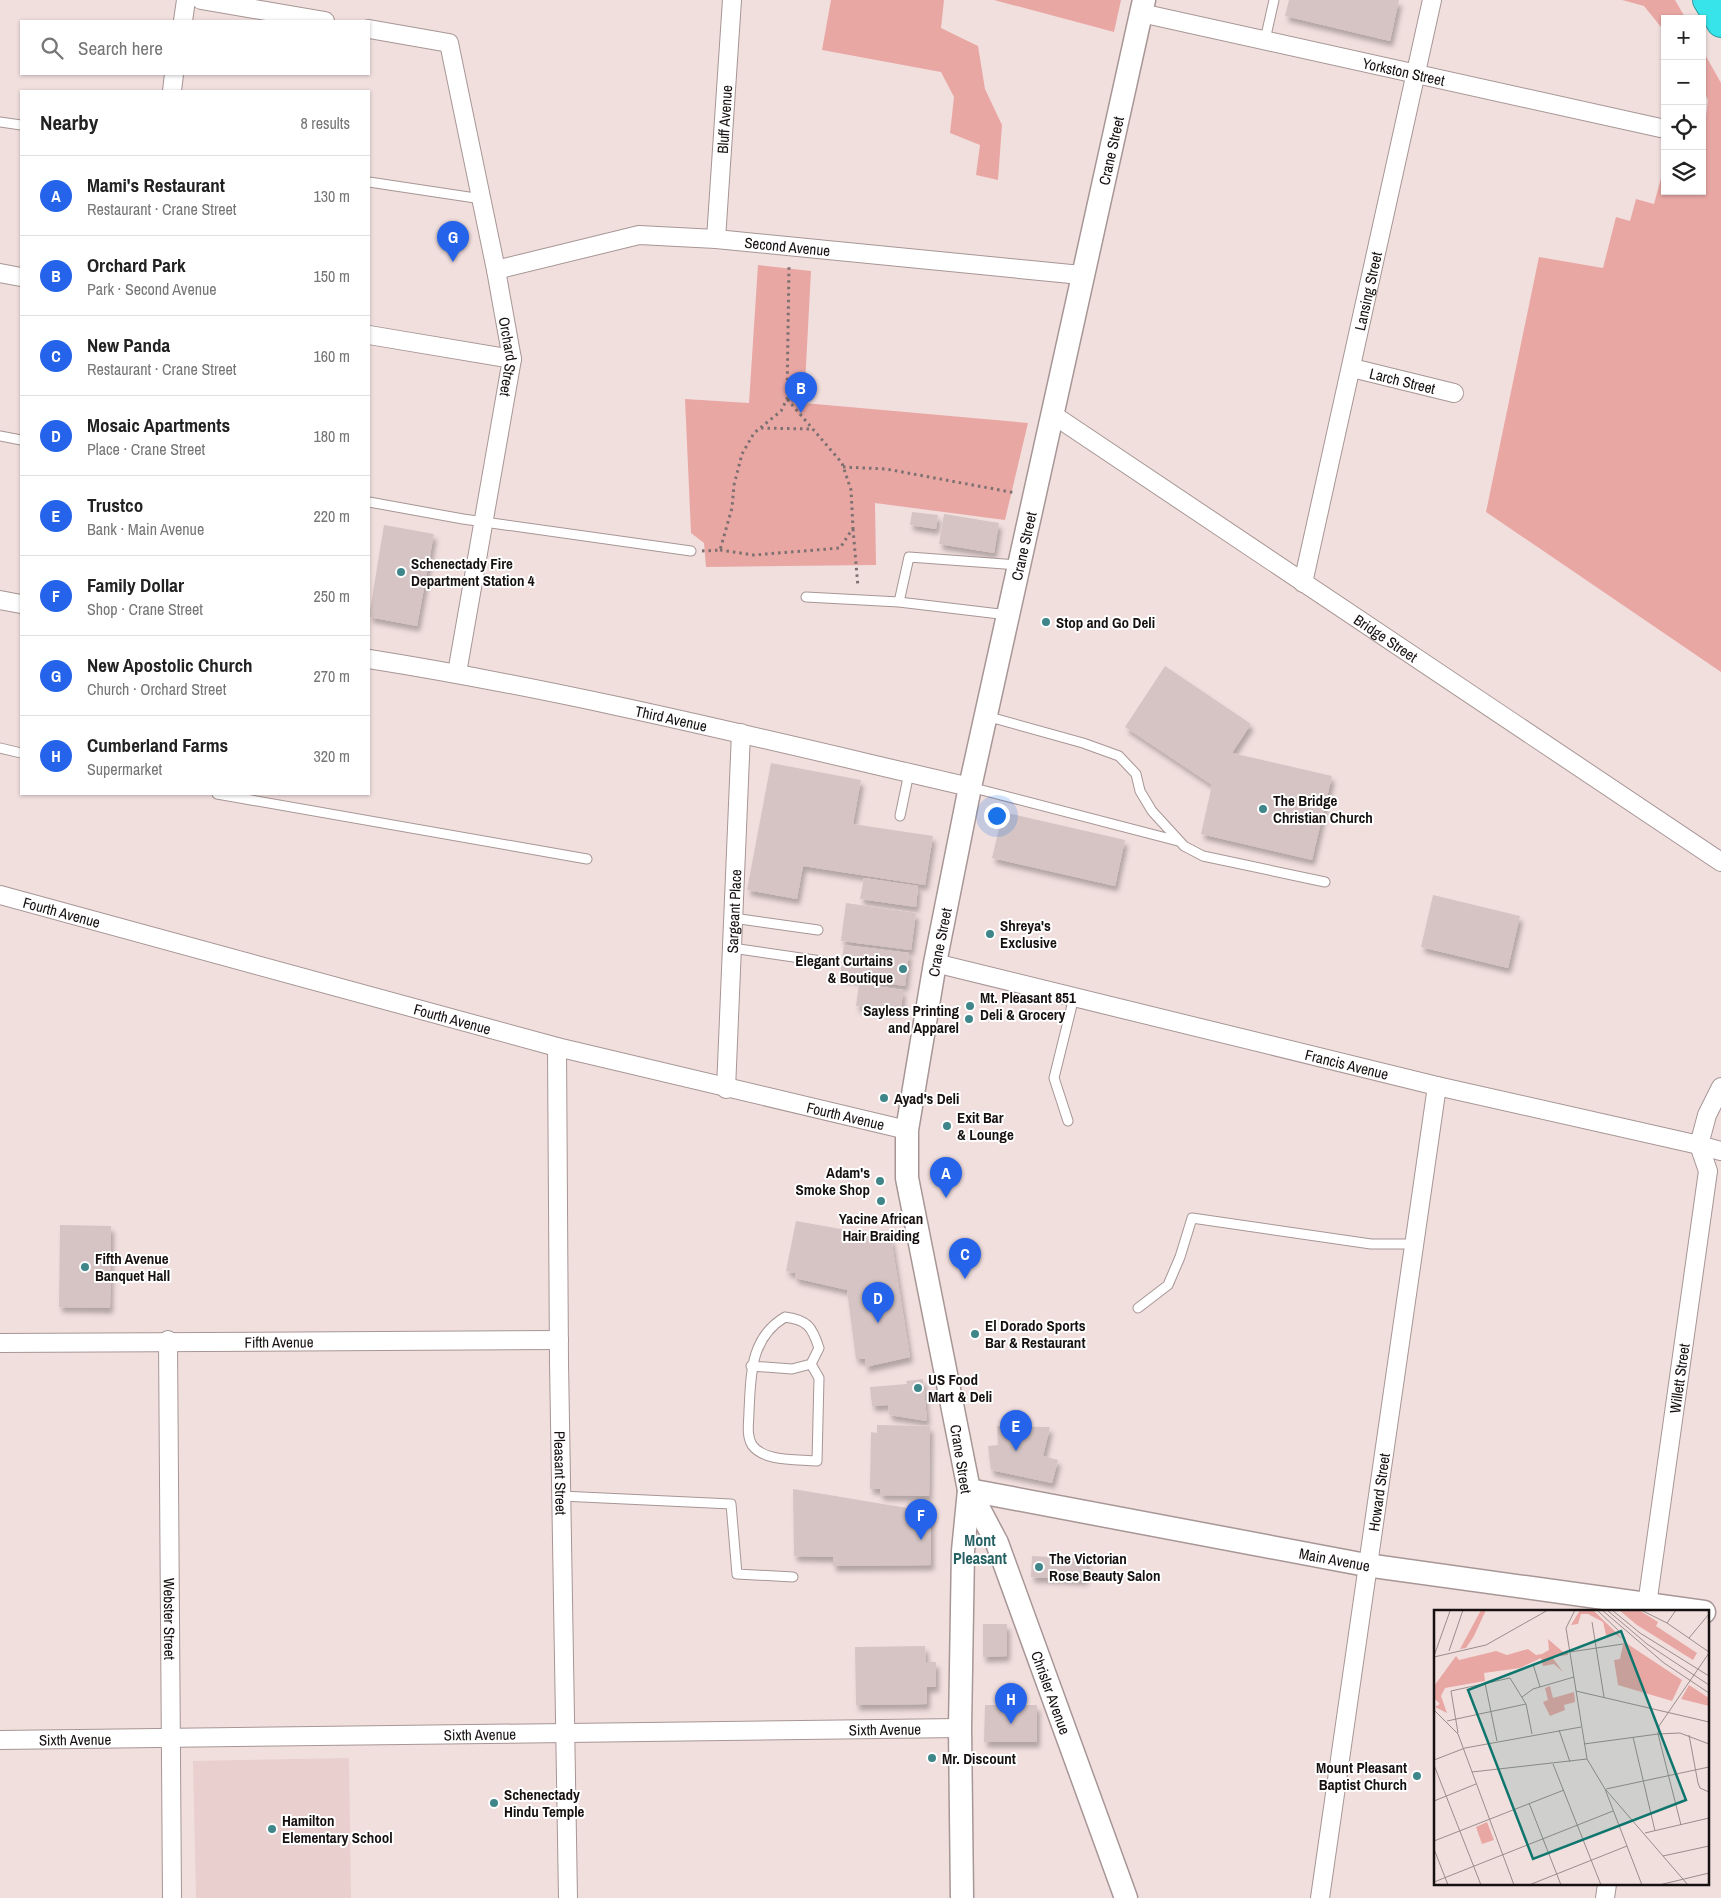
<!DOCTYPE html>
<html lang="en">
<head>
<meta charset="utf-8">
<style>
  :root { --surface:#fff; --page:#f6f6f6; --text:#222; --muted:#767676; --line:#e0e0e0; --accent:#2563eb }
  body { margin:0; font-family:"Archivo Narrow",sans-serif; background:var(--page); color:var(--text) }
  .controls { position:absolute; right:15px; top:15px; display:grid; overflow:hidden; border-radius:0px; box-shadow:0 1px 4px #0004 }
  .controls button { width:45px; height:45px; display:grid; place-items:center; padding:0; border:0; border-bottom:1px solid var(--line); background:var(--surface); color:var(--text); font:25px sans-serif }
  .you { position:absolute; left:996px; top:815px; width:18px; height:18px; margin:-12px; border:4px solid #fff; border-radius:50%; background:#1a73e8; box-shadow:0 0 0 8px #1a73e833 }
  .badge { display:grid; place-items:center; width:32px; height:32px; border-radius:50%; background:var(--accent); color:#fff; font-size:16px; font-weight:700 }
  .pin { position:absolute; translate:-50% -41px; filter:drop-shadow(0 1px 2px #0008) }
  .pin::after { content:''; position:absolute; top:26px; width:18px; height:15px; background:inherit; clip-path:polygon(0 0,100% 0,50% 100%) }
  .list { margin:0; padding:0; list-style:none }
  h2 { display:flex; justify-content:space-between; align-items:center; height:65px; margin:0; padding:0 20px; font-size:21px }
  h2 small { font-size:16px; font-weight:400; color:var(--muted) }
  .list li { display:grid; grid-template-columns:32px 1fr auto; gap:15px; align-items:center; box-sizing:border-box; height:80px; padding:0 20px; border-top:1px solid var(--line) }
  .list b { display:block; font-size:19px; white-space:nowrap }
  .list p { margin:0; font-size:16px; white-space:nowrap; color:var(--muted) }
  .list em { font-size:16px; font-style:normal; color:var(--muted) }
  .icon { flex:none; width:28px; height:28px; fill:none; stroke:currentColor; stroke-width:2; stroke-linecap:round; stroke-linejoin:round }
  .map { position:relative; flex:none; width:1721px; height:1898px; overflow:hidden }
  .search { position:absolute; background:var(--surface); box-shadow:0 1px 4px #0004; left:20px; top:20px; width:350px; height:55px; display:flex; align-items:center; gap:12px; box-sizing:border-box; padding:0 18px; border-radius:0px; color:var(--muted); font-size:19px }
  .panel { position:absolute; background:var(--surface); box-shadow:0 1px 4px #0004; left:20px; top:90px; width:350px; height:705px; border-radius:0px }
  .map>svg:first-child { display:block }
  .built { fill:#e9cfcd }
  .green { fill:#e9a7a4 }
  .building { fill:#d5c4c3; filter:url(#shadow) }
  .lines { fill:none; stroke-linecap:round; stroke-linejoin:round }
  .service-casing { stroke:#a79695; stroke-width:11 }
  .minor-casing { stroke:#a79695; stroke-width:20 }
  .tertiary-casing { stroke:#a79695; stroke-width:25 }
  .motorway-casing { stroke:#2b9a9e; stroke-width:30 }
  .path { stroke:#7c7170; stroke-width:3; stroke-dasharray:2.5 4; stroke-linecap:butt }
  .service { stroke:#fff; stroke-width:9 }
  .minor { stroke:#fff; stroke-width:18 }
  .tertiary { stroke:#fff; stroke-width:22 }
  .motorway { stroke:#37e4ea; stroke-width:28 }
  .poi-dot { fill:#3e8689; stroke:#fff; stroke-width:2 }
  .labels { text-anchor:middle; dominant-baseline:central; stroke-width:4; stroke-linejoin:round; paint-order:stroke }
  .street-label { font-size:15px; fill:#161110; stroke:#fff }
  .poi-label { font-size:15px; font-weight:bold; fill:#161110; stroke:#fff; text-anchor:start }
  .neighbourhood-label { font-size:16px; font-weight:bold; fill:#256062; stroke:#fff }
  .inset-road { fill:none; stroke:#998d8c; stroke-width:1 }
  .view { fill:#0f766e; fill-opacity:0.15; stroke:#0f766e; stroke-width:2.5 }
  .inset-edge { fill:none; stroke:#161110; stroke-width:2.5 }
</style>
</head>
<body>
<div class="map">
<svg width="1721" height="1898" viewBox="0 0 1721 1898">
  <defs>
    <filter id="shadow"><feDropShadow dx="3" dy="5.5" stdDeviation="2.5" flood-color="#0004"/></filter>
  </defs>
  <rect width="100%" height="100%" fill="#f1dfde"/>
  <path class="built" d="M349,1758l2,140h-155l-3,-137z"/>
  <path class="green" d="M831,0h113l-3,28 37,18 7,43 17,36 -4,55 -22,-5 4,-30 -30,-12 4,-36 -13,-25 -119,-22z
    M994,0h127l-7,32z
    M1622,0h53l11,19h-21v13l-21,-26z
    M1702,49l19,34v589l-235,-160 53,-255 64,11 13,-51 14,4 6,-22 18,5 11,-41v28h37v-44l6,-47 -6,-12z
    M758,265l53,6 -7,132 224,20 -23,97 -130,-17 1,62 -170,2 -2,-24 -13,-10 -6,-134 64,4z"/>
  <path class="building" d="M1289,0h110l-9,41 -105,-25z
    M912,512l26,3 -2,14 -26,-4z
    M944,514l55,9 -5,30 -55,-9z
    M384,525l50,9 -17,92 -48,-9z
    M1165,666l86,58 -19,29 100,23 -20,84 -111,-26 11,-49 -87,-58z
    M771,763l90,17 -8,44 80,12 -8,49 -122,-19 -6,33 -50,-9z
    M1003,812l122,28 -10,46 -123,-28z
    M864,878l54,8 -2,21 -56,-8z
    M1433,895l87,21 -12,52 -87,-21z
    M846,903l70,10 -5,37 -70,-9z
    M844,945l65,8 -4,33 -65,-9z
    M859,984l44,6 -2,21 -45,-5z
    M796,1221l95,17 19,119 -45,10v-8h-9l-9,-69 -52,-12v-5l-9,-2z
    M60,1225l51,1 -1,82 -51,-1z
    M923,1379l4,42 -38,-6 -1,-10 -16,1 -2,-19 37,-3 -1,-3z
    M877,1425l53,1 -1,70 -49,-1v-6h-10l1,-57 6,1z
    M997,1426l53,1 -7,29 15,4 -6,23 -61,-13 -3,-24 10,-1z
    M793,1489l138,23v53l-98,1v-9l-39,-1z
    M1032,1556l55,3 -2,21 -54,-3z
    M983,1624h24v32l-24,1z
    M925,1646l1,16h10v25h-9v17l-71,1 -1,-58z
    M985,1705h52v37h-53z"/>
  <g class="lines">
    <defs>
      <path id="service" d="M1265,40l9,-40
        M0,122l21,3
        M369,182l113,17
        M0,436l21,4
        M369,502l94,17 228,32
        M806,597l93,5
        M1008,615l-109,-13 10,-45 110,8
        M986,716l97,27 36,13 17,18 4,17 12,20 32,35 19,10 122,26
        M0,748l21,5
        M970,787l208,54
        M217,794l370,65
        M900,816l9,-43
        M733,918l85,12
        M732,948l96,14
        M1068,1121l-14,-43 20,-81
        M1138,1308l30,-23 12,-28 12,-39 179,26h42
        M751,1366l41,3 19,-5 8,-16c-7,-21 -11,-28 -34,-31 -35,21 -34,57 -36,94 0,11 -3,24 3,34 12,17 46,14 65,16l2,-83 -8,-14
        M561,1496l170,8 6,70 56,3"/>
      <g id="minor">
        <path d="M201,0l124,21"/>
        <path id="s1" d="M1141,13l524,116"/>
        <path d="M183,21l3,-21"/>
        <path id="s2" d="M369,29l80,14 47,227 16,89 -55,314"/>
        <path d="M172,91l2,-17"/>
        <path id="s3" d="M716,239l16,-239"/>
        <path id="s4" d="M496,270l143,-35 77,4 365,36"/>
        <path d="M0,273l21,4"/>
        <path d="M369,335l143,24"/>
        <path id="s5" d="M1352,368l102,25"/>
        <path id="s6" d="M1052,414l669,448"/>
        <path id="s7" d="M1303,583l129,-583"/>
        <path d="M0,600l21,4"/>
        <path id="s8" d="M369,659c202,32 402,82 601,128"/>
        <path id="s9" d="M0,895l557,152 350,83"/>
        <path id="s10" d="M935,963l502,123 262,59 8,-30 14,-28"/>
        <path id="s11" d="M557,1047l2,315 9,536"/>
        <path id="s12" d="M726,1089l15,-356"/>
        <path d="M1699,1145l22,6"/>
        <path id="s13" d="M168,1340l4,558"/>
        <path id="s14" d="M0,1343l559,-3"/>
        <path id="s15" d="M1646,1612l62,-441 -9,-26"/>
        <path id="s16" d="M0,1740l960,-12"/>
        <path id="s17" d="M1320,1898l117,-812"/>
        <path d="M1605,1898l2,-14"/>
      </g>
      <g id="tertiary">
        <path id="s18" d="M969,1490l397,75 338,47"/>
        <path id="s19" d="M969,1490l28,53 129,355"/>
        <path id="s20" d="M962,1898l-2,-170 3,-177 6,-61 -62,-312v-48l28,-167 35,-176 174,-787"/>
      </g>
      <path id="motorway" d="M1707,0l14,23"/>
    </defs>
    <use href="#service" class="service-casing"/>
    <use href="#minor" class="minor-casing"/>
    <use href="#tertiary" class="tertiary-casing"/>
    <use href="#motorway" class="motorway-casing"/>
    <path class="path" d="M761,428l50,1
      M843,467l43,2 130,24
      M853,529l5,58
      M720,550l34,5 86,-7 13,-20 -2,-38 -9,-27 -55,-64
      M702,551l18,-1 12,-42 2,-23 8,-31 12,-21 27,-22 6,-12 2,-135"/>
    <use href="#service" class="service"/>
    <use href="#minor" class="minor"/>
    <use href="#tertiary" class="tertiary"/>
    <use href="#motorway" class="motorway"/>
  </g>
  <g class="poi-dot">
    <circle cx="401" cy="572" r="5"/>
    <circle cx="1046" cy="622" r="5"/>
    <circle cx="1263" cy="809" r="5"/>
    <circle cx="990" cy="934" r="5"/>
    <circle cx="903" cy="969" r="5"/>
    <circle cx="970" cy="1006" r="5"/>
    <circle cx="969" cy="1019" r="5"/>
    <circle cx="884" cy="1098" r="5"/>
    <circle cx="947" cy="1126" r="5"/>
    <circle cx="880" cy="1181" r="5"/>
    <circle cx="881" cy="1201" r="5"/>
    <circle cx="85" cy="1267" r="5"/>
    <circle cx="975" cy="1334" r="5"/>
    <circle cx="918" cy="1388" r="5"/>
    <circle cx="1039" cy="1567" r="5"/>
    <circle cx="932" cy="1758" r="5"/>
    <circle cx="1417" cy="1776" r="5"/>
    <circle cx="494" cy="1803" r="5"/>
    <circle cx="272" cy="1829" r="5"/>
  </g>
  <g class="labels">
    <g class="street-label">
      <text stroke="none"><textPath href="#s1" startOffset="269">Yorkston Street</textPath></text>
      <text stroke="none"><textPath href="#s3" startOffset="120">Bluff Avenue</textPath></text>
      <text stroke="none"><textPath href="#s20" startOffset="1775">Crane Street</textPath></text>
      <text stroke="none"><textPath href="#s4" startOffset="296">Second Avenue</textPath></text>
      <text stroke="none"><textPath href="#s7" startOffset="299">Lansing Street</textPath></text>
      <text stroke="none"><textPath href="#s2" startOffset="401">Orchard Street</textPath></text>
      <text stroke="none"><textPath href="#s5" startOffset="52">Larch Street</textPath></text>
      <text stroke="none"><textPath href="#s20" startOffset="1370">Crane Street</textPath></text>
      <text stroke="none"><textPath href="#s6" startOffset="402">Bridge Street</textPath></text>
      <text stroke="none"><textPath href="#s8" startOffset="308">Third Avenue</textPath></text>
      <text stroke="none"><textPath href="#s12" startOffset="178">Sargeant Place</textPath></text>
      <text stroke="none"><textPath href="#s9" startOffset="64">Fourth Avenue</textPath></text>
      <text stroke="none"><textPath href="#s20" startOffset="965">Crane Street</textPath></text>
      <text stroke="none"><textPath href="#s9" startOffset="469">Fourth Avenue</textPath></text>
      <text stroke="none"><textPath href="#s10" startOffset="424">Francis Avenue</textPath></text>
      <text stroke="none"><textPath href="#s9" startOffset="874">Fourth Avenue</textPath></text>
      <text stroke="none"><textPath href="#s14" startOffset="279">Fifth Avenue</textPath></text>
      <text stroke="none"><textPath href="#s15" startOffset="236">Willett Street</textPath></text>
      <text transform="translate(961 1459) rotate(81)">Crane Street</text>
      <text stroke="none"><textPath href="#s11" startOffset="426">Pleasant Street</textPath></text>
      <text stroke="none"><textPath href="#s17" startOffset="410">Howard Street</textPath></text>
      <text stroke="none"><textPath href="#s18" startOffset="372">Main Avenue</textPath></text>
      <text stroke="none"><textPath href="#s13" startOffset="279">Webster Street</textPath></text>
      <text stroke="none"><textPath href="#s19" startOffset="219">Chrisler Avenue</textPath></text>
      <text stroke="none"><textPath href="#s16" startOffset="885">Sixth Avenue</textPath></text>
      <text stroke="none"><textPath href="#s16" startOffset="480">Sixth Avenue</textPath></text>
      <text stroke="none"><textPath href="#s16" startOffset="75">Sixth Avenue</textPath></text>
    </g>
    <g class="poi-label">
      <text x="411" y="563">Schenectady Fire<tspan x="411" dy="17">Department Station 4</tspan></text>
      <text x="1056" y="622">Stop and Go Deli</text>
      <text x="1273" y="800">The Bridge<tspan x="1273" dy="17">Christian Church</tspan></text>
      <text x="1000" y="925">Shreya's<tspan x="1000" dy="17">Exclusive</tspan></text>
      <text x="893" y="960" text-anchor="end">Elegant Curtains<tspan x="893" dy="17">&amp; Boutique</tspan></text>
      <text x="980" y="997">Mt. Pleasant 851<tspan x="980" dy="17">Deli &amp; Grocery</tspan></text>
      <text x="959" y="1010" text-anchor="end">Sayless Printing<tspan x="959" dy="17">and Apparel</tspan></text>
      <text x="894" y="1098">Ayad's Deli</text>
      <text x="957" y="1117">Exit Bar<tspan x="957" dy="17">&amp; Lounge</tspan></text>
      <text x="870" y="1172" text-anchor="end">Adam's<tspan x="870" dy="17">Smoke Shop</tspan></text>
      <text x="881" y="1218" text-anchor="middle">Yacine African<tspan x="881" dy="17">Hair Braiding</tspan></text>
      <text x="95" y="1258">Fifth Avenue<tspan x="95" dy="17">Banquet Hall</tspan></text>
      <text x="985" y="1325">El Dorado Sports<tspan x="985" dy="17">Bar &amp; Restaurant</tspan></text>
      <text x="928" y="1379">US Food<tspan x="928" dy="17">Mart &amp; Deli</tspan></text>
      <text x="1049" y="1558">The Victorian<tspan x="1049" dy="17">Rose Beauty Salon</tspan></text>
      <text x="942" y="1758">Mr. Discount</text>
      <text x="1407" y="1767" text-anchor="end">Mount Pleasant<tspan x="1407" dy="17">Baptist Church</tspan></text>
      <text x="504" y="1794">Schenectady<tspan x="504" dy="17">Hindu Temple</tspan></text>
      <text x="282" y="1820">Hamilton<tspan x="282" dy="17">Elementary School</tspan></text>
    </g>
    <g class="neighbourhood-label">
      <text x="980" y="1540">Mont<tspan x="980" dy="18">Pleasant</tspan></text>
    </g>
  </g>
  <g transform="translate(1434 1610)">
    <rect width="275" height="275" fill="#f1dfde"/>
    <path d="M47,0h5l-12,26 -8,12 -6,1zM146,0h13l36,35 53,35 -10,21 -54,-16 -4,-25 6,-1 4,-19 -9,-6 -9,1 -3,-13 -15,-8h-7l-3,10 -7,1zM185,0h20l19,12 -2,4 41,27 -4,7 -56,-35zM114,29l15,13 5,-1v4l-16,2 11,15 -9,-8 -11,2 -2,-8 -21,10 -36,5 1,8 -40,7 -4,8 6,17 -12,-6 5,-3 -6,-6v-12l22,-30 3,4 37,-9 11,4 21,-6 8,6 6,-1 7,-4zM255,75l20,13v8l-28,-7zM116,76l3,12 21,-6 1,10 -11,3 1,5 -15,6 -7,-14 5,-2 -3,-12zM53,212l7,18 -12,4 -6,-17z" fill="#e9a7a4"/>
    <path class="inset-road" d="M141,0l-9,18 21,131 18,30 37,96M163,0l23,22M168,0l62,53 45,30M173,0l40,34 62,41M178,0l28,23 69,43M207,0l26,13 42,29M158,12l12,75M233,13l9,-13M255,28l20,-24M15,41l14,-41M136,42l53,-8M0,46l16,-45M0,47l52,-12 62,-35M99,54l7,23M51,73l12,58M142,81l133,31M88,87l11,-8 41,-12M0,100l24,24 56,151M13,111l79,-17M125,120l11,32M24,123l-7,-42 59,-13 16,26 6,30M255,125l9,48 2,5 9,4M199,127l22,94M150,134l74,-10 1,-8 50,-73M0,150l31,-12 116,-21M119,154l48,121M0,155l47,120M38,162l115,-13M172,179l103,-22M172,180l82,95M0,191l42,-17M95,193l32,82M247,215l-23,-91 22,-1 29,11M211,223l64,-15M0,231l130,-51M0,239l14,36M229,246l46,-10M0,272l179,-71M95,275l98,-39M225,275l50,-12"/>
    <path class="view" d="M187,21l65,169 -153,59 -65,-169z"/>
    <rect width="275" height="275" class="inset-edge"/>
  </g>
</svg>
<div class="controls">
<button>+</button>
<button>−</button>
<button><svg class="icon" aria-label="locate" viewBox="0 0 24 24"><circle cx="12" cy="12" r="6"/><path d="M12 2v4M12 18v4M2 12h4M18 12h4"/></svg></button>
<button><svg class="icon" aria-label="layers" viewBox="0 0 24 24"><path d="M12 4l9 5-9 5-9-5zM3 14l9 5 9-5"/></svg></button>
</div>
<div class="you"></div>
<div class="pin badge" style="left:946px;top:1198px">A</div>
<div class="pin badge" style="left:801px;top:413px">B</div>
<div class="pin badge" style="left:965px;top:1279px">C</div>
<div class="pin badge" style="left:878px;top:1323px">D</div>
<div class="pin badge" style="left:1016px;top:1451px">E</div>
<div class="pin badge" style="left:921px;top:1540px">F</div>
<div class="pin badge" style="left:453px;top:262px">G</div>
<div class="pin badge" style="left:1011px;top:1724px">H</div>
<div class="search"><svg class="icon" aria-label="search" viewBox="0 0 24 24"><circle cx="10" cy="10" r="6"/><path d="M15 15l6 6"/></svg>Search here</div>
<section class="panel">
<h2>Nearby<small>8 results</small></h2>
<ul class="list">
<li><span class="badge">A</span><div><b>Mami's Restaurant</b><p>Restaurant · Crane Street</p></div><em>130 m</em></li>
<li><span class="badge">B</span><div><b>Orchard Park</b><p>Park · Second Avenue</p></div><em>150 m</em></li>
<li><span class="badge">C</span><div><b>New Panda</b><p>Restaurant · Crane Street</p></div><em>160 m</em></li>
<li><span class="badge">D</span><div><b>Mosaic Apartments</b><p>Place · Crane Street</p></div><em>180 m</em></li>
<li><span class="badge">E</span><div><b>Trustco</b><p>Bank · Main Avenue</p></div><em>220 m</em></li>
<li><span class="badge">F</span><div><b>Family Dollar</b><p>Shop · Crane Street</p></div><em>250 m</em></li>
<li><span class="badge">G</span><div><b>New Apostolic Church</b><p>Church · Orchard Street</p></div><em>270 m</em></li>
<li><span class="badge">H</span><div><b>Cumberland Farms</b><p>Supermarket</p></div><em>320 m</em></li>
</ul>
</section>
</div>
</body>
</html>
